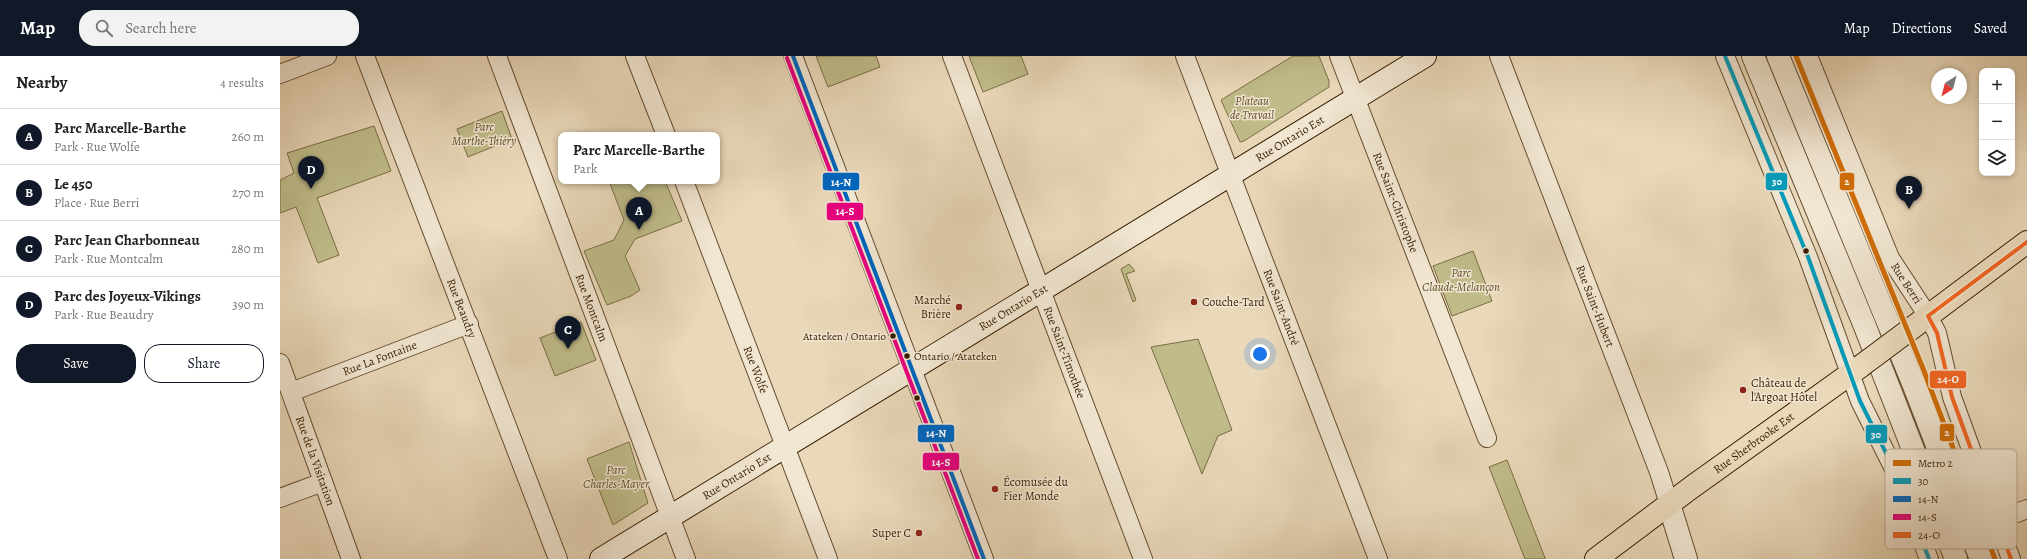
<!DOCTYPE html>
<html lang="en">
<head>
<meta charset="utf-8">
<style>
  :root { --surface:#fff; --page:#f2f2f2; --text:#222; --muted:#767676; --line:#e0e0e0; --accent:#111827 }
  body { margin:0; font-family:Alegreya,serif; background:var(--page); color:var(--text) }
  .controls { position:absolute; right:12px; top:12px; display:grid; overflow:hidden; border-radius:8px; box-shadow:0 2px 6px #0003 }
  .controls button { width:36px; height:36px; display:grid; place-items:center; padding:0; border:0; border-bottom:1px solid var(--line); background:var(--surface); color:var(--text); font:20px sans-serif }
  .compass { position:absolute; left:1651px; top:12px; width:36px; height:36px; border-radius:50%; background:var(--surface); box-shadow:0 2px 6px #0003; rotate:216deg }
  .you { position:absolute; left:980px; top:298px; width:14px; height:14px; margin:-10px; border:3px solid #fff; border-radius:50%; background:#1a73e8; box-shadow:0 0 0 6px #1a73e833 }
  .badge { display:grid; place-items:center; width:26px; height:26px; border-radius:50%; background:var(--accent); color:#fff; font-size:13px; font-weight:700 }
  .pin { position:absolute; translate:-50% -33px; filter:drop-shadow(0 1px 2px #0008) }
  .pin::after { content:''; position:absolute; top:21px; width:14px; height:12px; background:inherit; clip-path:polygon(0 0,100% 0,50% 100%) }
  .popup { position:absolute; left:278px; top:76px; width:162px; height:52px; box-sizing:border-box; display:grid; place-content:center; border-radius:8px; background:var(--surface); filter:drop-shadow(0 1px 3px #0005); font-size:13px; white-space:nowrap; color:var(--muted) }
  .popup b { font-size:15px; color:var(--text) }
  .popup::after { content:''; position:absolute; left:50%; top:100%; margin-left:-8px; border:8px solid transparent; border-top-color:var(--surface) }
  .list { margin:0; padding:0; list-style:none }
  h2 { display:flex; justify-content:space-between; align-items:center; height:52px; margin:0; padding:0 16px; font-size:17px }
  h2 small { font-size:13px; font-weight:400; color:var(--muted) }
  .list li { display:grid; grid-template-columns:26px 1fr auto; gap:12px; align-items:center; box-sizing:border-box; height:56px; padding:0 16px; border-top:1px solid var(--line) }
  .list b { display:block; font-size:15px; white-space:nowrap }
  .list p { margin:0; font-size:13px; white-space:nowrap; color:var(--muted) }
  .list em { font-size:13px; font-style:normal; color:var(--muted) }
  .actions { display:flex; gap:8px; padding:12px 16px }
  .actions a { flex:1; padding:9px 0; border:1px solid var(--accent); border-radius:16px; text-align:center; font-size:14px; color:var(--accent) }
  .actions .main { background:var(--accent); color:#fff }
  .icon { flex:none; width:22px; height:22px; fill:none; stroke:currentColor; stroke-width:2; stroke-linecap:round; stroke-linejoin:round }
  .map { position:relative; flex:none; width:1747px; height:503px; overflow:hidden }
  header { display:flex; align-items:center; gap:24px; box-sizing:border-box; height:56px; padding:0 20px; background:var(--accent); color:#fff }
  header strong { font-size:19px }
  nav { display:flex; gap:22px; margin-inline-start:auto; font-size:14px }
  .search { width:280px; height:36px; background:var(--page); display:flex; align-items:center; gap:10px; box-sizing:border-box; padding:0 14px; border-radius:16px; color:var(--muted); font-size:15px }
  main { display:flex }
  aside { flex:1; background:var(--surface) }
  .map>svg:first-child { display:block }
  .green { fill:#bfbc8a; stroke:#7b6d45 }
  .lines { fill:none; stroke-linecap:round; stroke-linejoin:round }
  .minor-casing { stroke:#644c2e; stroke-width:20 }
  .tertiary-casing { stroke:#644c2e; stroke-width:24 }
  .secondary-casing { stroke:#371e00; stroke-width:24 }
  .primary-casing { stroke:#371e00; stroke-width:24 }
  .minor { stroke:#f1e6d2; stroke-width:18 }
  .tertiary { stroke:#f1e6d2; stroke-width:22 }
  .secondary { stroke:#f1e6d2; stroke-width:22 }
  .primary { stroke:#e9d8b9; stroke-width:22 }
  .primary-bridge-casing { stroke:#371e00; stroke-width:24; stroke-linecap:butt }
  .primary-bridge { stroke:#e9d8b9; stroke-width:22 }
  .bus-1-casing { stroke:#f1e6d2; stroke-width:7 }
  .bus-2-casing { stroke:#f1e6d2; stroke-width:7 }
  .bus-3-casing { stroke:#f1e6d2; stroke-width:7 }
  .bus-4-casing { stroke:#f1e6d2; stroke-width:7 }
  .bus-1 { stroke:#069bb9; stroke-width:4 }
  .bus-2 { stroke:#0065bd; stroke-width:4 }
  .bus-3 { stroke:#e5007d; stroke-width:4 }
  .bus-4 { stroke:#f26522; stroke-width:4 }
  .metro-1-casing { stroke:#f1e6d2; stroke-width:8 }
  .metro-1 { stroke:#d06d07; stroke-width:5 }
  .bus-dot { fill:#371e00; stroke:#f1e6d2; stroke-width:1.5 }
  .poi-dot { fill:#8f2418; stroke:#f1e6d2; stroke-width:1.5 }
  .labels { text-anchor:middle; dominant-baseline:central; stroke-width:3; stroke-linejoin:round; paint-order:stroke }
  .bus-label { font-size:11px; fill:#371e00; stroke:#f1e6d2; text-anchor:end }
  .park-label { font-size:12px; font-style:italic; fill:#604d29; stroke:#f1e6d2 }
  .street-label { font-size:12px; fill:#371e00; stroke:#f1e6d2 }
  .poi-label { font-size:12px; fill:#371e00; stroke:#f1e6d2; text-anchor:start }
  .key { fill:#f1e6d2; stroke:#b9aa93; stroke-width:1 }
  .key-label { font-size:11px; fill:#371e00 }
  .line-badge { stroke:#f1e6d2; stroke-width:1.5 }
  .badge-label { font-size:11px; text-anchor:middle; font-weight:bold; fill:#fff }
</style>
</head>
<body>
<header>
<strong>Map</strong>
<div class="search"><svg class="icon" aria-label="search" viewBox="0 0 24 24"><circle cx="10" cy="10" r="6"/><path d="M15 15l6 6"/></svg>Search here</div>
<nav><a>Map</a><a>Directions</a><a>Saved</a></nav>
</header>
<main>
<aside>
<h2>Nearby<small>4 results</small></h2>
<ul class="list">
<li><span class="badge">A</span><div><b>Parc Marcelle-Barthe</b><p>Park · Rue Wolfe</p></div><em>260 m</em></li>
<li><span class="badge">B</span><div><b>Le 450</b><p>Place · Rue Berri</p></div><em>270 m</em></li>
<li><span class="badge">C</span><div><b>Parc Jean Charbonneau</b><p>Park · Rue Montcalm</p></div><em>280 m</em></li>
<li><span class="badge">D</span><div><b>Parc des Joyeux-Vikings</b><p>Park · Rue Beaudry</p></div><em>390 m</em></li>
</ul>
<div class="actions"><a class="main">Save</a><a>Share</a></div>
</aside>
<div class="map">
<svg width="1747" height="503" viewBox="0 0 1747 503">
  <rect width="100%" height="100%" fill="#e9d8b9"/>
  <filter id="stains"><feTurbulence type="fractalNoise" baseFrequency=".005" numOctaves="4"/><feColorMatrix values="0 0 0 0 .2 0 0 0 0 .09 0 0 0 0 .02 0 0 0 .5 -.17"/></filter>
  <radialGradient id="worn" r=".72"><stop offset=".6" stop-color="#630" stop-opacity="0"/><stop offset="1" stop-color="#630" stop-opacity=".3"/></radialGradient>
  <path class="green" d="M536,0h60l4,11 -52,20z
    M689,0h52l7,18 -45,18z
    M1013,0h26l10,25v6l-85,54 -4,1 -19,-42z
    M222,55l10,28 -44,18 -11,-28z
    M94,70l17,45 -74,27 22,57 -21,8 -22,-56 -16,6v-33l14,-7 -7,-20z
    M329,125h56l17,40 -47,18 -10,17 15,34 -9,6 -24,9 -23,-54 30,-11 10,-20z
    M1193,195l19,50 -40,15 -19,-50z
    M849,208l6,7 -9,3 10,26 -3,2 -12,-33z
    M301,266l15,38 -41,16 -15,-38z
    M918,283l34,91 -14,6 -16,38 -51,-127z
    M349,386l19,61 -35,22 -26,-66z
    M1227,404l38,98v1h-20l-36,-92z"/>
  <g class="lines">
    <defs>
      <g id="minor">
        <path id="s1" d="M85,0l193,503"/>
        <path id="s2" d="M217,0l189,503"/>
        <path d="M355,0l31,79"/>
        <path d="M513,0l191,503"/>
        <path id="s3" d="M672,0l191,503"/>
        <path id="s4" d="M905,0l193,503"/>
        <path id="s5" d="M1059,0l148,382"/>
        <path id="s6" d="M1219,0l160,416 10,32"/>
        <path d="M1445,0l83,201 52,144 35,70 34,88"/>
        <path id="s7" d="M1528,0l82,202 38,58 9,17 15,64 59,162"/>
        <path d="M0,18l47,-18"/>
        <path id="s8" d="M404,125l144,378"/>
        <path id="s9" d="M0,307l71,196"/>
        <path id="s10" d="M11,336l178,-68"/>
        <path d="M0,442l43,-16"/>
        <path d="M1716,465l31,-12"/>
      </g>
      <path id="tertiary" d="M1473,0l111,268 92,235
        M1498,0l135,327 68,176
        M1389,448l17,55"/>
      <g id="secondary">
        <path id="s11" d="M321,503l824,-503"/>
      </g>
      <g id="primary">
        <path d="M1628,275l119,-89"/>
        <path id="s12" d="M1316,503l96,-72 169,-121"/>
      </g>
    </defs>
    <use href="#minor" class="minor-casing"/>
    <use href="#tertiary" class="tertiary-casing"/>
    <use href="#secondary" class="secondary-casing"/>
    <use href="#primary" class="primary-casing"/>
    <use href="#minor" class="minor"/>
    <use href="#tertiary" class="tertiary"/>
    <use href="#secondary" class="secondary"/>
    <use href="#primary" class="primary"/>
    <defs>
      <path id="primary-bridge" d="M1581,310l47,-35"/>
    </defs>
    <use href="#primary-bridge" class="primary-bridge-casing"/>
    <use href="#primary-bridge" class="primary-bridge"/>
    <defs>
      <path id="bus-1" d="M1445,0l83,201 52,144 35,70 34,88"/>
      <path id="bus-2" d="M513,0l191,503"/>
      <path id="bus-3" d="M507,2l191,501"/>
      <path id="bus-4" d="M1731,503l-59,-162 -15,-64 -9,-17 99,-74"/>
    </defs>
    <use href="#bus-1" class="bus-1-casing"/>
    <use href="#bus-2" class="bus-2-casing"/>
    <use href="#bus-3" class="bus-3-casing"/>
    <use href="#bus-4" class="bus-4-casing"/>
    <use href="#bus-1" class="bus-1"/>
    <use href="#bus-2" class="bus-2"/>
    <use href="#bus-3" class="bus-3"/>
    <use href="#bus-4" class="bus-4"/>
    <defs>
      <path id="metro-1" d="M1516,0l128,315 71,188"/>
    </defs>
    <use href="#metro-1" class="metro-1-casing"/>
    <use href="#metro-1" class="metro-1"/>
  </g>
  <g class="bus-dot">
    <circle cx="1526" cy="195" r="3.5"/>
    <circle cx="613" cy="280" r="3.5"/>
    <circle cx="627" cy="300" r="3.5"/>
    <circle cx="637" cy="342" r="3.5"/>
  </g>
  <g class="poi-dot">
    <circle cx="914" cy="246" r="4"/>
    <circle cx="679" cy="251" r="4"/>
    <circle cx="1463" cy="334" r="4"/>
    <circle cx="715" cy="433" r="4"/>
    <circle cx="639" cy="477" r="4"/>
  </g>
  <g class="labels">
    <g class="bus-label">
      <text x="606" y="280">Atateken / Ontario</text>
      <text x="634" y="300" text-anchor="start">Ontario / Atateken</text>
    </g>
    <g class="park-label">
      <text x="972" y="45">Plateau<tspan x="972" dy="14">de Travail</tspan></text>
      <text x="204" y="71">Parc<tspan x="204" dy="14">Marthe-Thiéry</tspan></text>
      <text x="1181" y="217">Parc<tspan x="1181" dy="14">Claude-Melançon</tspan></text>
      <text x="336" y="414">Parc<tspan x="336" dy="14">Charles-Mayer</tspan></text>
    </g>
    <g class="street-label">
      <text stroke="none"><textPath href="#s11" startOffset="807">Rue Ontario Est</textPath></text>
      <text stroke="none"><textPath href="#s5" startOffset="157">Rue Saint-Christophe</textPath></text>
      <text stroke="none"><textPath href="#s7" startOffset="248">Rue Berri</textPath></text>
      <text stroke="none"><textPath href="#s1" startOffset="270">Rue Beaudry</textPath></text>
      <text stroke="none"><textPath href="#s4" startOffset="269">Rue Saint-André</textPath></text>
      <text stroke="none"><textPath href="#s6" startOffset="268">Rue Saint-Hubert</textPath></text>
      <text stroke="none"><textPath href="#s2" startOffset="269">Rue Montcalm</textPath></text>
      <text stroke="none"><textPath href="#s11" startOffset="483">Rue Ontario Est</textPath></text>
      <text stroke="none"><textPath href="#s3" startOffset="317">Rue Saint-Timothée</textPath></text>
      <text stroke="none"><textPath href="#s10" startOffset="95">Rue La Fontaine</textPath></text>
      <text stroke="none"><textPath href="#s8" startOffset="202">Rue Wolfe</textPath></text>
      <text stroke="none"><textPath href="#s12" startOffset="196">Rue Sherbrooke Est</textPath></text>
      <text stroke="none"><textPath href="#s9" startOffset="104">Rue de la Visitation</textPath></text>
      <text stroke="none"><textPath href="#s11" startOffset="159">Rue Ontario Est</textPath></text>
    </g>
    <g class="poi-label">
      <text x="671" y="244" text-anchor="end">Marché<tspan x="671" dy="14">Brière</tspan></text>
      <text x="922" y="246">Couche-Tard</text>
      <text x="1471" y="327">Château de<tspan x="1471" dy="14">l'Argoat Hôtel</tspan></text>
      <text x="723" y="426">Écomusée du<tspan x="723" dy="14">Fier Monde</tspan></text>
      <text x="631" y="477" text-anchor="end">Super C</text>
    </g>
  </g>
  <rect x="1605" y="393" width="132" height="100" rx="6" class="key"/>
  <rect x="1613" y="404" width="18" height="6" fill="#d06d07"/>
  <rect x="1613" y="422" width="18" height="6" fill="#069bb9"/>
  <rect x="1613" y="440" width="18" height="6" fill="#0065bd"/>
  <rect x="1613" y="458" width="18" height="6" fill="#e5007d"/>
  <rect x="1613" y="476" width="18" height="6" fill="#f26522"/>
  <g class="key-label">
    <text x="1638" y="411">Metro 2</text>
    <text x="1638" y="429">30</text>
    <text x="1638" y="447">14-N</text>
    <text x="1638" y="465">14-S</text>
    <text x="1638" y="483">24-O</text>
  </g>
  <g class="line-badge">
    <rect x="1559" y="116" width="16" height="19" rx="4" fill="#d06d07"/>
    <rect x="1485" y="116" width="23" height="19" rx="4" fill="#069bb9"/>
    <rect x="542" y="116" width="38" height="19" rx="4" fill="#0065bd"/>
    <rect x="546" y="146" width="38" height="19" rx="4" fill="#e5007d"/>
    <rect x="1649" y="314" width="38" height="19" rx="4" fill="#f26522"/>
    <rect x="1659" y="367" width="16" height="19" rx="4" fill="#d06d07"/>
    <rect x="637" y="368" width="38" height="19" rx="4" fill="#0065bd"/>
    <rect x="1585" y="368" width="23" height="20" rx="4" fill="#069bb9"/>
    <rect x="642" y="396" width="38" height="19" rx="4" fill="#e5007d"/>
  </g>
  <g class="badge-label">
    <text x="1567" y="129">2</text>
    <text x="1497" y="129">30</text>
    <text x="561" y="130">14-N</text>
    <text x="565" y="159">14-S</text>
    <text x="1668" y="327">24-O</text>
    <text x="1667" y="380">2</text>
    <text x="656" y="381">14-N</text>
    <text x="1596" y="382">30</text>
    <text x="661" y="410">14-S</text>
  </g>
  <rect width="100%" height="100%" filter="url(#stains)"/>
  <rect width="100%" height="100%" fill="url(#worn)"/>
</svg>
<div class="controls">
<button>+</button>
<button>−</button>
<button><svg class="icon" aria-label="layers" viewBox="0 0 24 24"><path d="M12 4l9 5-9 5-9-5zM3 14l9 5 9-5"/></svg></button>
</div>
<svg class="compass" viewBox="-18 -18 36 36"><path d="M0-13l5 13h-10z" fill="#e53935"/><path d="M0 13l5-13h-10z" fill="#767676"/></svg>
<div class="you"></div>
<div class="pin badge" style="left:359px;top:174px">A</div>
<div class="popup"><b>Parc Marcelle-Barthe</b>Park</div>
<div class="pin badge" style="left:1629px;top:153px">B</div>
<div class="pin badge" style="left:288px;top:293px">C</div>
<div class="pin badge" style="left:31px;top:133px">D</div>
</div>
</main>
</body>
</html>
